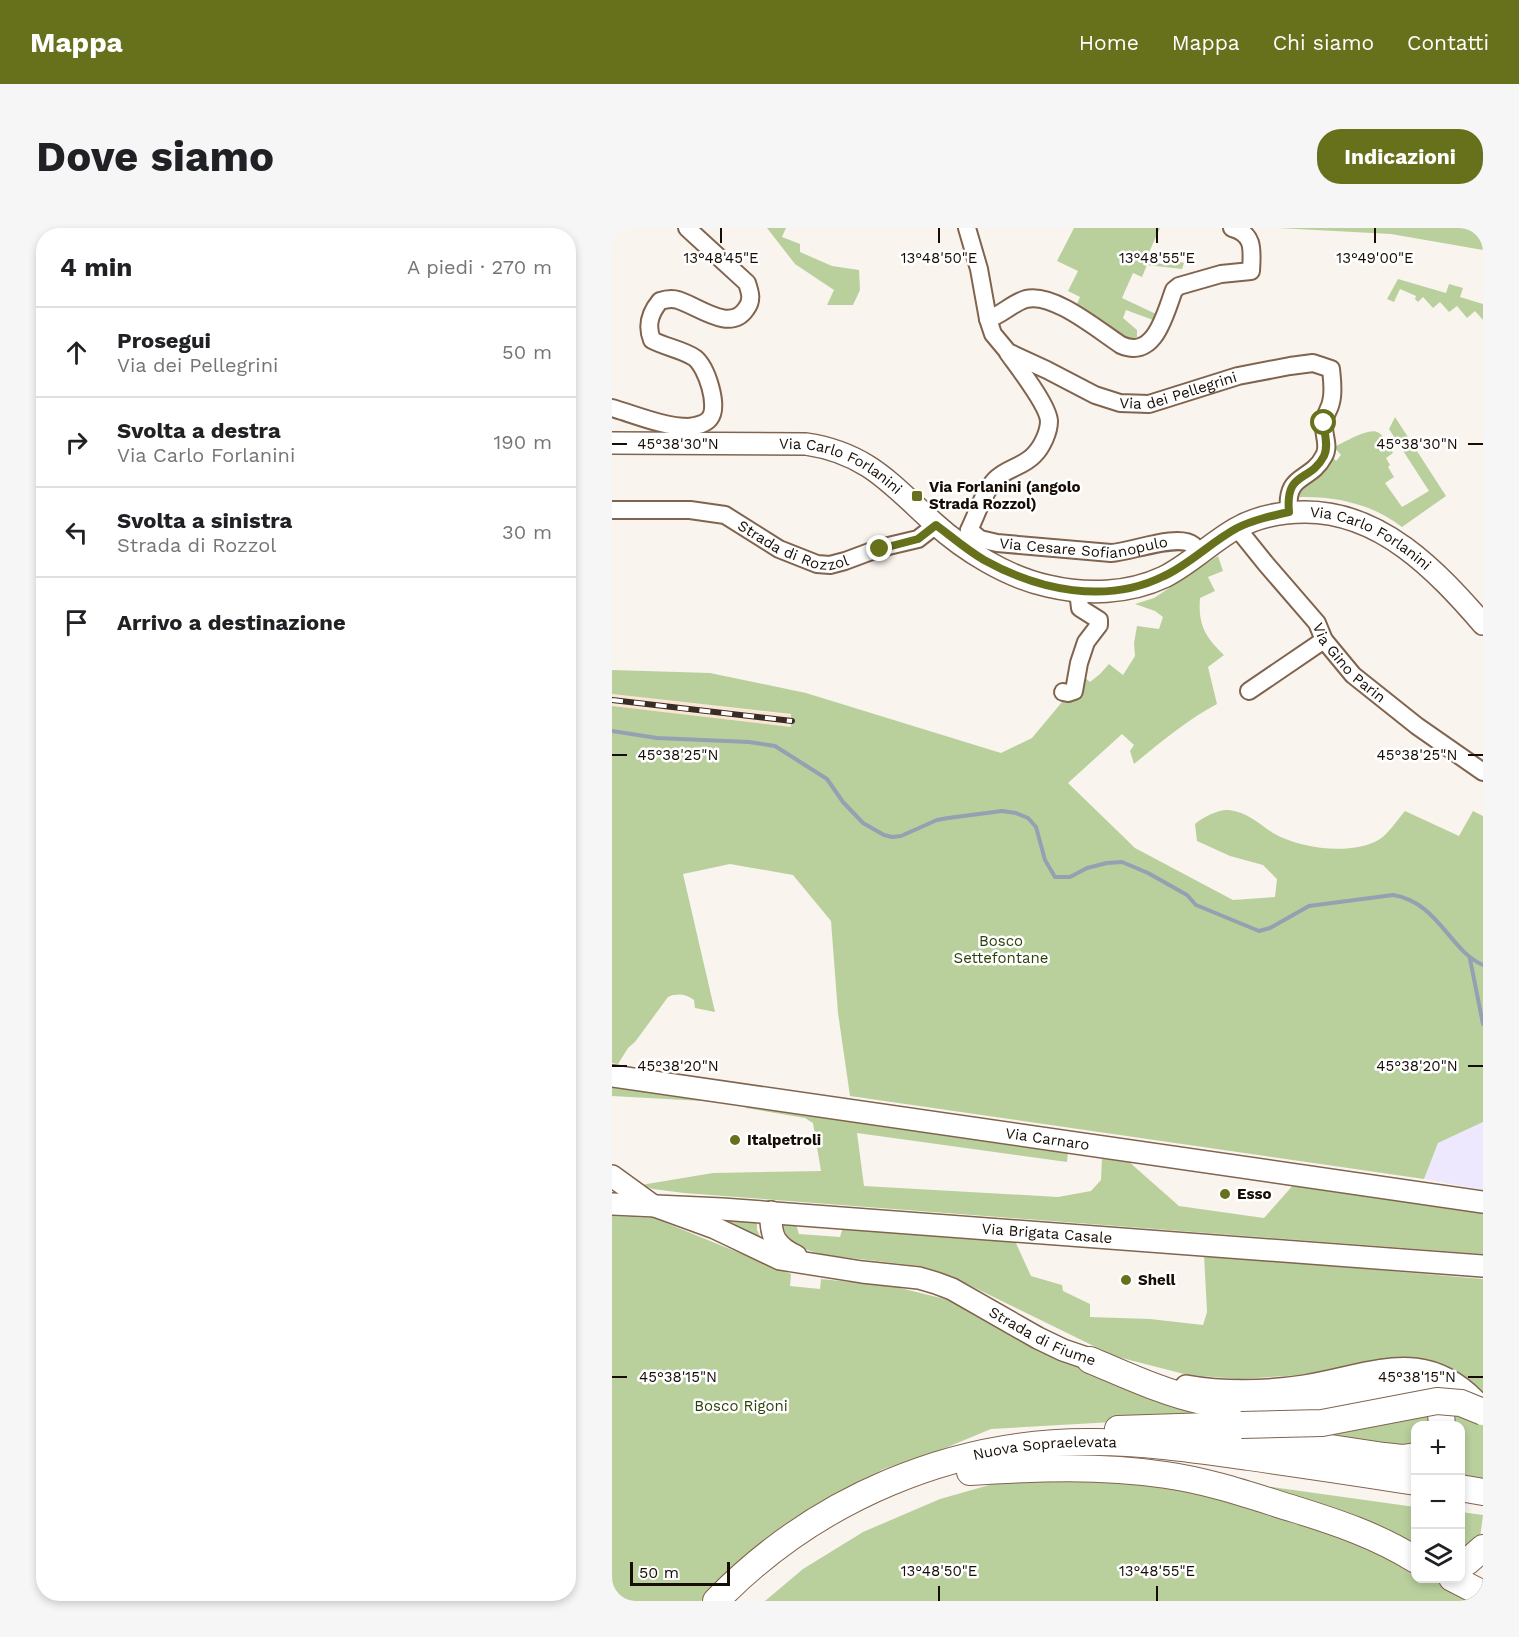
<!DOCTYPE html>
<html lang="it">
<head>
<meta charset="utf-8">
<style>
  :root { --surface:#fff; --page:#f6f6f6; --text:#202124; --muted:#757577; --line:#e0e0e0; --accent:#67711b }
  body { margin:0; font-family:"Work Sans",sans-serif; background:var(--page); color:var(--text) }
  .controls { position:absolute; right:18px; bottom:18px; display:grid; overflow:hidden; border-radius:12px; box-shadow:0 3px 9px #0003 }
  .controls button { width:54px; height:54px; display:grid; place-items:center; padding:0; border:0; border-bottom:2px solid var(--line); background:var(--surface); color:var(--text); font:30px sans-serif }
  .scale { position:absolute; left:18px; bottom:15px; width:100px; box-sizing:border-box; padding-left:6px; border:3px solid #170d05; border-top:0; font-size:16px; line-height:21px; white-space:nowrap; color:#170d05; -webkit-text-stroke:4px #fff; paint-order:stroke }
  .stop { position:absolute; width:18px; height:18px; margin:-14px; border:4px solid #67711b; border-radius:50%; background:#fff }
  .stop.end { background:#67711b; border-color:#fff; box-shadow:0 2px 6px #0008 }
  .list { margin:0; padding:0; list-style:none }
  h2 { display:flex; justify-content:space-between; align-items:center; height:78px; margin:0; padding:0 24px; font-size:26px }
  h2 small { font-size:20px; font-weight:400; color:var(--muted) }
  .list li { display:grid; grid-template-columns:39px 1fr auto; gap:18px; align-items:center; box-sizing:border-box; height:90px; padding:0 24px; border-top:2px solid var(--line) }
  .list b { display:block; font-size:22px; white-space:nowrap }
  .list p { margin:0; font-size:20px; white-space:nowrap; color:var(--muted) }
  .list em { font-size:20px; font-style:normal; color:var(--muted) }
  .icon { flex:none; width:33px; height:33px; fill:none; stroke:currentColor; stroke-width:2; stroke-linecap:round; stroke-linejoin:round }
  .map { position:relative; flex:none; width:871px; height:1373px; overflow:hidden; border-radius:24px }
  header { display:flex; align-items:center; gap:36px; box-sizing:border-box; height:84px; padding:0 30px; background:var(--accent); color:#fff }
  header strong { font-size:28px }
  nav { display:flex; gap:33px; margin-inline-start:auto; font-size:21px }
  .intro { display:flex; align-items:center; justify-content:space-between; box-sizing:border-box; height:144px; padding:0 36px }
  h1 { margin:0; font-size:42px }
  .button { padding:15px 27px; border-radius:24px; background:var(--accent); color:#fff; font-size:21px; font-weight:700 }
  main { display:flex; gap:36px; padding:0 36px }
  aside { flex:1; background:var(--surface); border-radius:24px; box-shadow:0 3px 9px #0003 }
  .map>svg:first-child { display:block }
  .built { fill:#fde5d3 }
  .industrial { fill:#ede8fe }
  .green { fill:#b9d09d }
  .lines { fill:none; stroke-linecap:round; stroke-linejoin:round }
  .stream { stroke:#95a0b2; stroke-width:4 }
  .minor-casing { stroke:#80644e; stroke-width:20 }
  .major-casing { stroke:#80644e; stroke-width:24 }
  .highway-casing { stroke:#80644e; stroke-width:28 }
  .minor { stroke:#fff; stroke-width:16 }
  .major { stroke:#fff; stroke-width:21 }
  .highway { stroke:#fff; stroke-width:26 }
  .rail-casing { stroke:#372d26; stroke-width:6 }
  .rail { stroke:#fff; stroke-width:4; stroke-dasharray:11; stroke-linecap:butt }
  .highway-bridge-casing { stroke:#80644e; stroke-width:28; stroke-linecap:butt }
  .highway-bridge { stroke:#fff; stroke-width:26 }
  .route { stroke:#67711b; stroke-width:8 }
  .ticks { fill:none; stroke:#170d05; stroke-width:2 }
  .poi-dot { fill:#67711b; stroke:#fff; stroke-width:2 }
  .labels { text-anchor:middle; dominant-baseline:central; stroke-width:5; stroke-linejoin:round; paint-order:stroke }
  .street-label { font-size:15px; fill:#170d05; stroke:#fff }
  .poi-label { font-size:15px; font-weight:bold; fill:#170d05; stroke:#fff; text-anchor:start }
  .park-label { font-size:15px; fill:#2b4105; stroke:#fff }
  .ticks-label { font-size:15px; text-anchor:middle; fill:#170d05; stroke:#fff; stroke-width:5; stroke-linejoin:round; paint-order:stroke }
</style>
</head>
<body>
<header>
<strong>Mappa</strong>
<nav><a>Home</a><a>Mappa</a><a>Chi siamo</a><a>Contatti</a></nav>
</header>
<div class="intro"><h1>Dove siamo</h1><a class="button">Indicazioni</a></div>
<main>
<aside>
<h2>4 min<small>A piedi · 270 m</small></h2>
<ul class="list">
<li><svg class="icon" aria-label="ahead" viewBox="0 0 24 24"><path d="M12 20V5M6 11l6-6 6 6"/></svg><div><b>Prosegui</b><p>Via dei Pellegrini</p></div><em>50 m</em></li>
<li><svg class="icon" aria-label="right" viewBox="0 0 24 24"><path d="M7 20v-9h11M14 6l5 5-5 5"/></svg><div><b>Svolta a destra</b><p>Via Carlo Forlanini</p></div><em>190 m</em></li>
<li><svg class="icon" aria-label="left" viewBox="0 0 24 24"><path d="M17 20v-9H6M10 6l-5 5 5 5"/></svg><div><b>Svolta a sinistra</b><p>Strada di Rozzol</p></div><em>30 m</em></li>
<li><svg class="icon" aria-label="arrive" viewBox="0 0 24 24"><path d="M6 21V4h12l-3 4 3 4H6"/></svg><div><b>Arrivo a destinazione</b></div></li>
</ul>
</aside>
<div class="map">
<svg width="871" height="1373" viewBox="0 0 871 1373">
  <rect width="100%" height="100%" fill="#faf4ef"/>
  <path class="built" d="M0,466l180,21 -1,12 -179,-21z"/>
  <path class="industrial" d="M871,894v68l-59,-11 14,-36z"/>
  <path class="green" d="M155,0h19l-4,9 18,7v8l32,14 27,4 1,20 -7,15h-26l7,-15 -39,-26z
    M462,0h86l-14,31 15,5 15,1 2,-4 6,2 -2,6 -35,-4 -5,12 -9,-4 -11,25 34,16 -3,6 -27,-10 -3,8 14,12v7l-7,4 -55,-32 5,-12 -12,-6 10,-20 -21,-10z
    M666,0h205v22l-92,-16z
    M786,51l48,14 3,-9 14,4 -3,9 23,7v16l-8,-9 -8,7 -10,-12 -8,6 -9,-10 -7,6 -10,-11 -5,5 -3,-3 1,-3 -16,-7 -6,13 -7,-3z
    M783,189l51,79 -44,31c-30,-23 -66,-31 -102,-30l-3,-2 1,-6 31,-36 7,8 5,-6 -7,-8c10,-4 36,-21 45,-14 6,4 11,14 14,20l-7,5 4,7 -2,2 6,10 -9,6 17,24 27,-16 -40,-62z
    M606,328l5,15 -15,6 7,14 -15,7c-2,27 5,39 24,57l-16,12 9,37c-30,16 -56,38 -83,60l-4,-13 4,-6 -12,-11 -54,49 67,65 98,52 42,-3 2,-18 -14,-14 -33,-9 -33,-15 -2,-17c8,-7 24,-15 34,-14 18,2 30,14 44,23 28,16 79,23 107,6 9,-6 18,-20 25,-28l54,25 14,-25 10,5v306l-45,21 -14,36 -574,-83 -12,-83 -7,-92 -38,-46 -63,-11 -47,10 32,138 -20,-4 -1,-8c-9,-6 -16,-7 -26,-3l-33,45 -7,6 -10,16 -6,-1v-357l179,21v-13l-179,-20v-24l98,3 96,20 195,60 31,-15 30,-36c19,-3 19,-6 22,-25l6,5 10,-8 9,-10 14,11 12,-19 -1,-13 3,-17 22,3 4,-12 -8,-6 -20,-7 19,-6z
    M0,859l108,15 -108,-6z
    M133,876l323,48 -1,10 -210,-29 7,53 194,11 33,-6 10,-11 1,-23 26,4 51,45 85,12 31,-35 188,29v42l-799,-61 -31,-4 -12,-4 72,-12 108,-2 -8,-48 -8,-5 -59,-10z
    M0,988l42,2 137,56 -1,12 30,3 1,-10 71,7 61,15 223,99 247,-1 9,26 -16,1 -1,21 -8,5 -206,-35 -210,12 -65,27 -43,13 -147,95 -35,37h-89z
    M108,989l37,4v9l5,10 -43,-19z
    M169,995l15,1 3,10 41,3 3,-10 172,14 16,35 31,9 1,6 27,13v13l60,2 53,6 4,-13 -3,-57 279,24v200l-22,-3 -1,-50 -12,-1 -1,-14 -144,-14 -1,-22 -63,4 -51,-4 -74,-19 -161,-79 -33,-11 -96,-11 -33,-10z
    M491,1249l89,14 114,30 109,45 1,12 24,1 43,22h-718l38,-32 60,-37 77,-33 60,-17z
    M623,1254l180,25v36l-75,-28z
    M849,1284l22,3 -3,23 -19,15z"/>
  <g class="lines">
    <path class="stream" d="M0,503l45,7 92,4 26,4 52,33 16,23 20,21 21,12 8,2 9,-1 36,-16 11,-2 54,-7 14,2 12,5 8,9 9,33 10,17h15l17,-9 20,-5 15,-1 26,11 39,22 9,10 63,26 11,-3 39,-22 84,-11c45,7 57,56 90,70
      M858,731l13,65"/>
    <defs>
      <g id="minor">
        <path id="s1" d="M355,0l12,41 9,50 5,15 15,18 39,18 48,25 25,8 29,1 89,-28 52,-10 23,-3 18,6c1,10 3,23 0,33 -1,7 -7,13 -7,22 -1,11 6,22 0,32 -14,27 -39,16 -35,56"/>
        <path d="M376,91c14,-4 24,-16 38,-20 27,-7 72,31 95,46 34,15 44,-31 53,-55l5,-4 42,-12 30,-3c1,-20 4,-37 -19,-43"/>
        <path id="s2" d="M396,125c10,14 40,52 41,68 0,11 -7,26 -15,34 -11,12 -28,13 -39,25 -12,13 -18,34 -26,50l11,9 17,4 114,10c20,-1 67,-20 82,-8 2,2 4,6 6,8"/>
        <path d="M0,180c24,7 52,19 77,19 7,-1 17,-3 21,-9 9,-12 -3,-50 -15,-60 -11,-8 -30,-11 -43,-18 -6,-15 -2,-27 8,-39 6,-2 12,-3 18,-1 20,6 52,33 68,9 7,-9 4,-17 1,-26l-60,-55"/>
        <path id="s3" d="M0,282h78l35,5 54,34 38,15 13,1 15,-4 35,-13 38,-9 18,-14"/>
        <path id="s4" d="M625,300l29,36 51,59 7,17 29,35 64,51 66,46"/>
        <path d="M637,463l75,-51"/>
        <path d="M451,464l5,1 6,-2 5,-28 7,-21 13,-17v-5l-19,-12 -2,-17"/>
      </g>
      <g id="major">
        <path id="s5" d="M0,215l194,1c61,9 85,40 128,79 31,28 73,54 114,63 38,9 80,8 116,-9 24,-12 47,-34 71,-48 21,-12 47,-17 70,-17 76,0 131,58 178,112"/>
        <path id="s6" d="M0,848l871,126"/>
        <path id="s7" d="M0,948l40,29 63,23 65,31 82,13 57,6 17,5 16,6 86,49 25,12 41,14"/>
        <path id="s8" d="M0,976l110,5 761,57"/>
        <path d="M159,984c-1,24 4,34 25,44"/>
        <path d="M574,1158c40,7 79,6 119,0 71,-12 122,-42 178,23"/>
      </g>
      <g id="highway">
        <path d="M478,1132c36,15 74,33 112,41 39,8 80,7 119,3 35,-4 70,-22 104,-12 16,4 16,20 17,34"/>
        <path d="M506,1201l123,-4"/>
        <path d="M611,1204l161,24 18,2 14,-2"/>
        <path d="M358,1244c66,-4 130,-7 196,3 43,6 86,21 128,34 42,13 84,27 122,51"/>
        <path d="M848,1260l23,4"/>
        <path d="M848,1335l7,-1 16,-14"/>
        <path d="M840,1350l31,16"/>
        <path id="s9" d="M104,1373c99,-102 237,-161 379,-159 51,0 103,8 154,15 56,8 111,16 167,25"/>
      </g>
    </defs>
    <use href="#minor" class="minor-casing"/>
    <use href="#major" class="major-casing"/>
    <use href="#highway" class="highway-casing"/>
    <use href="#minor" class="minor"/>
    <use href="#major" class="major"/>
    <use href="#highway" class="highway"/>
    <defs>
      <path id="rail" d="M0,472l180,21"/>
    </defs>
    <use href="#rail" class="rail-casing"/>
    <use href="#rail" class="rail"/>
    <defs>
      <path id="highway-bridge" d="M629,1197l81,-2 115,-22 24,2 22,9"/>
    </defs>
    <use href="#highway-bridge" class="highway-bridge-casing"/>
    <use href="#highway-bridge" class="highway-bridge"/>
  </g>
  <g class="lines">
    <path class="route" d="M268,321l38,-10 18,-14c16,12 31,25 48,35 54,30 122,45 180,16 26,-12 47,-34 73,-48 16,-8 34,-12 52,-16 -4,-42 21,-29 35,-56 5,-10 0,-22 0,-33"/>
  </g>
  <path class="ticks" d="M109,0v15M327,0v15M545,0v15M763,0v15M0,216h15M856,216h15M0,527h15M856,527h15M0,838h15M856,838h15M0,1149h15M856,1149h15M327,1358v15M545,1358v15"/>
  <g class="poi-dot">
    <rect x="299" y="262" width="12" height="12" rx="3"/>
    <circle cx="123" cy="912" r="6"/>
    <circle cx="613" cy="966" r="6"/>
    <circle cx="514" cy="1052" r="6"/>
  </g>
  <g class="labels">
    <g class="street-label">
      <text stroke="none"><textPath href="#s1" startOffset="316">Via dei Pellegrini</textPath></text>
      <text stroke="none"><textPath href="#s5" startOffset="234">Via Carlo Forlanini</textPath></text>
      <text stroke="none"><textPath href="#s3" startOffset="190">Strada di Rozzol</textPath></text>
      <text stroke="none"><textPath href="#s2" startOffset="340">Via Cesare Sofianopulo</textPath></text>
      <text stroke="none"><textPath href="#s5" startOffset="828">Via Carlo Forlanini</textPath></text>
      <text stroke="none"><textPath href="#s4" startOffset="176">Via Gino Parin</textPath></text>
      <text stroke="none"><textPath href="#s6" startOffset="440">Via Carnaro</textPath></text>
      <text stroke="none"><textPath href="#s8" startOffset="436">Via Brigata Casale</textPath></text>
      <text stroke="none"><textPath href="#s7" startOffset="466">Strada di Fiume</textPath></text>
      <text stroke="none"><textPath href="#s9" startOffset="372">Nuova Sopraelevata</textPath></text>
    </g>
    <g class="poi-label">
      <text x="317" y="259">Via Forlanini (angolo<tspan x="317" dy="17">Strada Rozzol)</tspan></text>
      <text x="135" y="912">Italpetroli</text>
      <text x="625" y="966">Esso</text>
      <text x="526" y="1052">Shell</text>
    </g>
    <g class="park-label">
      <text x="389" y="713">Bosco<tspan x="389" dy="17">Settefontane</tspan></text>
      <text x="129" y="1178">Bosco Rigoni</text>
    </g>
  </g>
  <g class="ticks-label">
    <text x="109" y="35">13°48'45"E</text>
    <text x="327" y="35">13°48'50"E</text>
    <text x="545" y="35">13°48'55"E</text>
    <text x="763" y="35">13°49'00"E</text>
    <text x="66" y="221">45°38'30"N</text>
    <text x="805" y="221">45°38'30"N</text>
    <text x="66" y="532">45°38'25"N</text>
    <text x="805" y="532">45°38'25"N</text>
    <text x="66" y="843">45°38'20"N</text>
    <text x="805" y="843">45°38'20"N</text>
    <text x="66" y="1154">45°38'15"N</text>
    <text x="805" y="1154">45°38'15"N</text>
    <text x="327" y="1348">13°48'50"E</text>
    <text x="545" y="1348">13°48'55"E</text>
  </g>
</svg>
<div class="controls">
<button>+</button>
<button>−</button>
<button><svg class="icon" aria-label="layers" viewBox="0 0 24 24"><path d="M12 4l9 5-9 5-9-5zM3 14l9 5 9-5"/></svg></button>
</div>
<div class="scale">50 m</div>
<div class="stop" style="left:712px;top:195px"></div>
<div class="stop end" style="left:268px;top:321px"></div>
</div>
</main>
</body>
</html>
